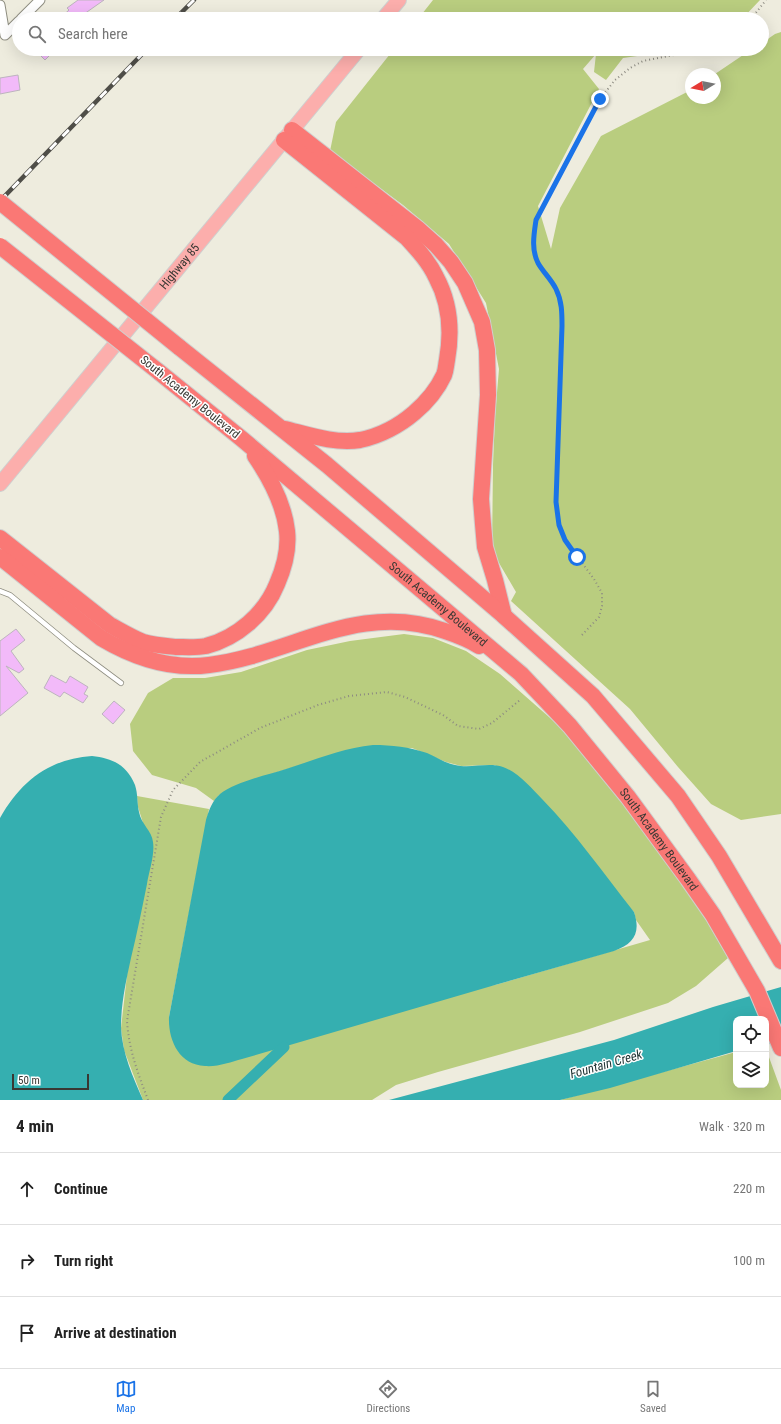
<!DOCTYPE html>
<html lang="en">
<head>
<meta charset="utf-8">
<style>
  :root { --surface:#fff; --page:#f6f6f6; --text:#222; --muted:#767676; --line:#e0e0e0; --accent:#1a73e8 }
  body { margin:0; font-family:"Roboto Condensed",sans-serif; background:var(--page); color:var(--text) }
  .controls { position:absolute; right:12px; bottom:12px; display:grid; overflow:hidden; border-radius:8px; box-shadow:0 4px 16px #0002 }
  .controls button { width:36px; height:36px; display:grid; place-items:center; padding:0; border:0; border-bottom:1px solid var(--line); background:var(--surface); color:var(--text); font:20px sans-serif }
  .compass { position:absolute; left:685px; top:68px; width:36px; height:36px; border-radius:50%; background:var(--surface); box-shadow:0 4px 16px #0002; rotate:260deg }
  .scale { position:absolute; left:12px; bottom:10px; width:77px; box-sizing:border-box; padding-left:4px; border:2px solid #393833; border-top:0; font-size:11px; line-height:14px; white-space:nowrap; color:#393833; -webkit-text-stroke:3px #fff; paint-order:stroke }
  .stop { position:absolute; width:12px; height:12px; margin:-9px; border:3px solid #1a73e8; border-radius:50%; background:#fff }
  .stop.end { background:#1a73e8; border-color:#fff; box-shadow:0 1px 4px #0008 }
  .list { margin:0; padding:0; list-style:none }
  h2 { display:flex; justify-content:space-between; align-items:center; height:52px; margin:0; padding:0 16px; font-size:17px }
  h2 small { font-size:13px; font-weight:400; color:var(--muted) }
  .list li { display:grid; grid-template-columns:26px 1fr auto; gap:12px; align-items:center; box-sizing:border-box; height:72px; padding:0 16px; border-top:1px solid var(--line) }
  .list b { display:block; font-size:15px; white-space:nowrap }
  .list em { font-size:13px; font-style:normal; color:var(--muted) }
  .icon { flex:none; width:22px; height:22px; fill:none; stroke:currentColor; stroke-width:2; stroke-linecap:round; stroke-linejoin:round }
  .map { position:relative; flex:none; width:781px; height:1100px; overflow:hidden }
  .search { position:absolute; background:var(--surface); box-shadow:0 4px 16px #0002; left:12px; right:12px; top:12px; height:44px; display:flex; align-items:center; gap:10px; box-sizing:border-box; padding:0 14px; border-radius:22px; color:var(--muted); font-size:15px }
  .sheet { height:268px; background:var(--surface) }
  nav { display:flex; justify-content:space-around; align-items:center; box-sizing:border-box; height:56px; border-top:1px solid var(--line); background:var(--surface); font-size:11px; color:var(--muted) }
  nav a { display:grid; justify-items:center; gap:2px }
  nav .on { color:var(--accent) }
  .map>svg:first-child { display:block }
  .green { fill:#b9cd7f }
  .water { fill:#35afb0 }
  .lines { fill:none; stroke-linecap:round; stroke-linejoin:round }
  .canal { stroke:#35afb0; stroke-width:11 }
  .building { fill:#f2baf9; stroke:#bdb4be }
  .lane-casing { stroke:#8f8e81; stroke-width:6 }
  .street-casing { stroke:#8f8e81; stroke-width:11 }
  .primary-casing { stroke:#cfcfce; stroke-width:16 }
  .highway-casing { stroke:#cfcfce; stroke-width:18 }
  .path { stroke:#8d8b82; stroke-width:2; stroke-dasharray:1 3; stroke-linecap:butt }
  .lane { stroke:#fff; stroke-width:4.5 }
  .street { stroke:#fff; stroke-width:9 }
  .primary { stroke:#fcaeac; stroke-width:14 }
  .highway { stroke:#fa7875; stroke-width:16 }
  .rail-casing { stroke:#4f4e48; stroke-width:4.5 }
  .rail { stroke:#fff; stroke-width:3; stroke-dasharray:9; stroke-linecap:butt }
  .highway-bridge-casing { stroke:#cfcfce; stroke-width:18; stroke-linecap:butt }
  .highway-bridge { stroke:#fa7875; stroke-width:16 }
  .route { stroke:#1a73e8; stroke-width:5 }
  .labels { text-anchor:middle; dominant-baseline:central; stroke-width:3; stroke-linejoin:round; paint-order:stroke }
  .street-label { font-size:12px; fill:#393833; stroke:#fff }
  .water-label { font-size:13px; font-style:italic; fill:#1d3131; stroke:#fff }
</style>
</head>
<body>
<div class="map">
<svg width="781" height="1100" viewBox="0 0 781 1100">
  <rect width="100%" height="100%" fill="#eeecde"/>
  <path class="green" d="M433,0h327l-18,19h-324z
    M781,32v782l-40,6 -30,-16 -33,-37 -48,-58 -119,-108 5,-9 -24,-41 1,-86 2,-49 4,-47 -13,-66 -37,-59 -46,-39 -73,-54 6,-29 58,-73h293l-64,9 -17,22 -12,-8 2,-18 -13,15 16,20 -61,117 13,43 9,-41 41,-72 90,-46v8h24v-24l37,-25h10v-6l13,-9z
    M404,634l29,4 33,13 34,23 57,50 71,80 59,83 41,71 -32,28 -28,17 -88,29 -142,40 -42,13 -24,15h-229l-19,-50 -3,-22 23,-202 -6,-19 -1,-11 72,13 -40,208 326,-32 155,-45 -14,-20 -2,-8 -139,-147 -34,1 -15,-4 -34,-14 -89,10 -74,23 -30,14 -5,6 -18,-13 -44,-13 -19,-24 -3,-27 18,-31 25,-15h32l36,-6 66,-22 43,-9z
    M766,1049l15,41v10h-221l176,-48v33h30z"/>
  <path class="water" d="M373,745c19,0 36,2 54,8 9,4 18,10 28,12 15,4 33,-3 48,2 15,5 28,21 39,32 34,35 62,75 92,113 7,21 0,32 -20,39l-119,34 -253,74c-11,3 -24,8 -37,7 -26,-1 -37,-26 -36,-49l37,-197c3,-10 6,-19 14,-26 15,-12 47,-19 66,-25 29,-9 56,-21 87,-24z
    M92,756c20,2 35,9 43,29 3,9 2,18 4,27 2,12 13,19 14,30 2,13 -4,29 -6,42 -5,25 -10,49 -16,74 -5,23 -10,46 -10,69 1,26 12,50 22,73h-143v-282c21,-37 49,-59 92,-62z
    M781,987v54l-15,3v-25h-30v32l-126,37 -50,12h-171l225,-60 99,-33z"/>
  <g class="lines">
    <path class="canal" d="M228,1100l56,-53"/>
  </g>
  <path class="building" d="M78,0h26l-27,19h-18l10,-9 -2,-2z
    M34,49h22l-11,11z
    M18,75l2,15 -20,4v-16z
    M16,629l9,11 -14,11 13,18 -5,4 -13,-7 22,27 -28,23v-75z
    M51,675l15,8 4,-7 18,11 -4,7 4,2 -5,7 -19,-11 -4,5 -16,-9z
    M114,701l11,9 -12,14 -11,-10z"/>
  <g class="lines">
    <defs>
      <path id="lane" d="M0,591l10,4 64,53 47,35"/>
      <path id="street" d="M0,5l5,30
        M21,19l19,-19
        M5,35l14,-14"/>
      <g id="primary">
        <path d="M383,19l16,-19"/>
        <path id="s1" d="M0,484l359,-435"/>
      </g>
      <g id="highway">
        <path d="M292,130l125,98 19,17 15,17 14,21 17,39 5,28 1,45 -7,104 2,25 2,23 10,33 9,36"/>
        <path d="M284,140l123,98c11,12 22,24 29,39 14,26 16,55 11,83 -1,5 -1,10 -3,15 -7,15 -17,27 -30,38 -14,12 -34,23 -54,27 -25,4 -51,-5 -75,-11"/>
        <path d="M179,347l148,118 177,151 89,80 85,100 41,60 62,105"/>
        <path id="s2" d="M159,372l83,67 279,235 49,52 58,71 60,82 25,36 44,76 24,57"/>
        <path d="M0,538l110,87c11,6 21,12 33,17 10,3 22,4 33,5 9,0 20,1 30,-1 31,-8 59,-32 71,-62 7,-16 12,-35 10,-53 -3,-28 -17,-53 -32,-75"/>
        <path d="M0,557l101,81c32,19 70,32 108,27 82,-10 149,-65 236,-34 12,4 23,8 34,15"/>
      </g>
    </defs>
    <use href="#lane" class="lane-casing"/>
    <use href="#street" class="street-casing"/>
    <use href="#primary" class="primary-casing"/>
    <use href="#highway" class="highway-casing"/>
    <path class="path" d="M751,19l15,-19
      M582,635l17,-18 3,-11v-13l-8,-14 -29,-39 -6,-15 -3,-23 7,-176c-1,-13 -1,-25 -7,-37 -5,-10 -13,-17 -18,-26 -7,-14 -4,-29 -2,-43l64,-121 15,-19 15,-12 13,-7 61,-12
      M148,1100c-10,-27 -19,-49 -21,-79l34,-204 12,-27 27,-28 60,-34 58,-23 31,-9 38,-4 18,5 38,18 15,11 21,3 13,-6 28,-23"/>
    <use href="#lane" class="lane"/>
    <use href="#street" class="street"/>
    <use href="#primary" class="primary"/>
    <use href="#highway" class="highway"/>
    <defs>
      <path id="rail" d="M175,19l19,-19
        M0,201l147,-152"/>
    </defs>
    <use href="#rail" class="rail-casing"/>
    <use href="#rail" class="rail"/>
    <defs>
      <path id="highway-bridge" d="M0,202l179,145
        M0,246l159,126"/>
    </defs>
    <use href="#highway-bridge" class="highway-bridge-casing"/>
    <use href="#highway-bridge" class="highway-bridge"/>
  </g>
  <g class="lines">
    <path class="route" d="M577,557l-12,-17 -6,-15 -3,-23 6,-176c0,-13 0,-25 -6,-37 -5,-10 -13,-17 -18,-26 -7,-14 -4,-29 -2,-43l64,-121"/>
  </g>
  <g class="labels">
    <g class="street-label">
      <text stroke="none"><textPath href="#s1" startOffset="282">Highway 85</textPath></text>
      <text transform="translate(190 397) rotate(39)">South Academy Boulevard</text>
      <text stroke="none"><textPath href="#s2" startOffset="363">South Academy Boulevard</textPath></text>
      <text stroke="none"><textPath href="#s2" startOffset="687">South Academy Boulevard</textPath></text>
    </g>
    <g class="water-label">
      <text transform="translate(606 1064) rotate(-16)">Fountain Creek</text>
    </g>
  </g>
</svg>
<div class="controls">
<button><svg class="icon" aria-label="locate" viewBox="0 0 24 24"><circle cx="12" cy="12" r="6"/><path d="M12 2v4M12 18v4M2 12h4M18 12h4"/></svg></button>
<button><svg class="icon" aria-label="layers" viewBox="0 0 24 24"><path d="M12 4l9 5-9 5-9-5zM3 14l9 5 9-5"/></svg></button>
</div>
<svg class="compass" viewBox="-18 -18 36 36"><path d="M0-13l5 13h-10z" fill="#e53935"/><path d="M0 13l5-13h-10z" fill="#767676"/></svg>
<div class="scale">50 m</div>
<div class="stop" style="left:577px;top:557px"></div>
<div class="stop end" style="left:600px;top:99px"></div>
<div class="search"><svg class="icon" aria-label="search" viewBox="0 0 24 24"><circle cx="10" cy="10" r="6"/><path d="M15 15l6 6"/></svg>Search here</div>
</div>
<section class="sheet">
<h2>4 min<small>Walk · 320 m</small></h2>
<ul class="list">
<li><svg class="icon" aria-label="ahead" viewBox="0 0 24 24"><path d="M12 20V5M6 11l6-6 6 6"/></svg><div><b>Continue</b></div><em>220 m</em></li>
<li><svg class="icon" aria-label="right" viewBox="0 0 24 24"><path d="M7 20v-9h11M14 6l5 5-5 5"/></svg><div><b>Turn right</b></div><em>100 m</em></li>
<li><svg class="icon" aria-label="arrive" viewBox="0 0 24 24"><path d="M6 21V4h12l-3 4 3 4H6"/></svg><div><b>Arrive at destination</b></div></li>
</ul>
</section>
<nav>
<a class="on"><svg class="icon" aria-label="map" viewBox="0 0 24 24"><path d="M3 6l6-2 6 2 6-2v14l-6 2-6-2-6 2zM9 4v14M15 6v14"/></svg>Map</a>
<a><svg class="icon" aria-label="directions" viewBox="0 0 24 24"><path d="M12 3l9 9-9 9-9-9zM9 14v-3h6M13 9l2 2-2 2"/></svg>Directions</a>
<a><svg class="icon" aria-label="saved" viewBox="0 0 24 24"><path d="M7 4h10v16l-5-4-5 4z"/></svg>Saved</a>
</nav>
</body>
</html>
